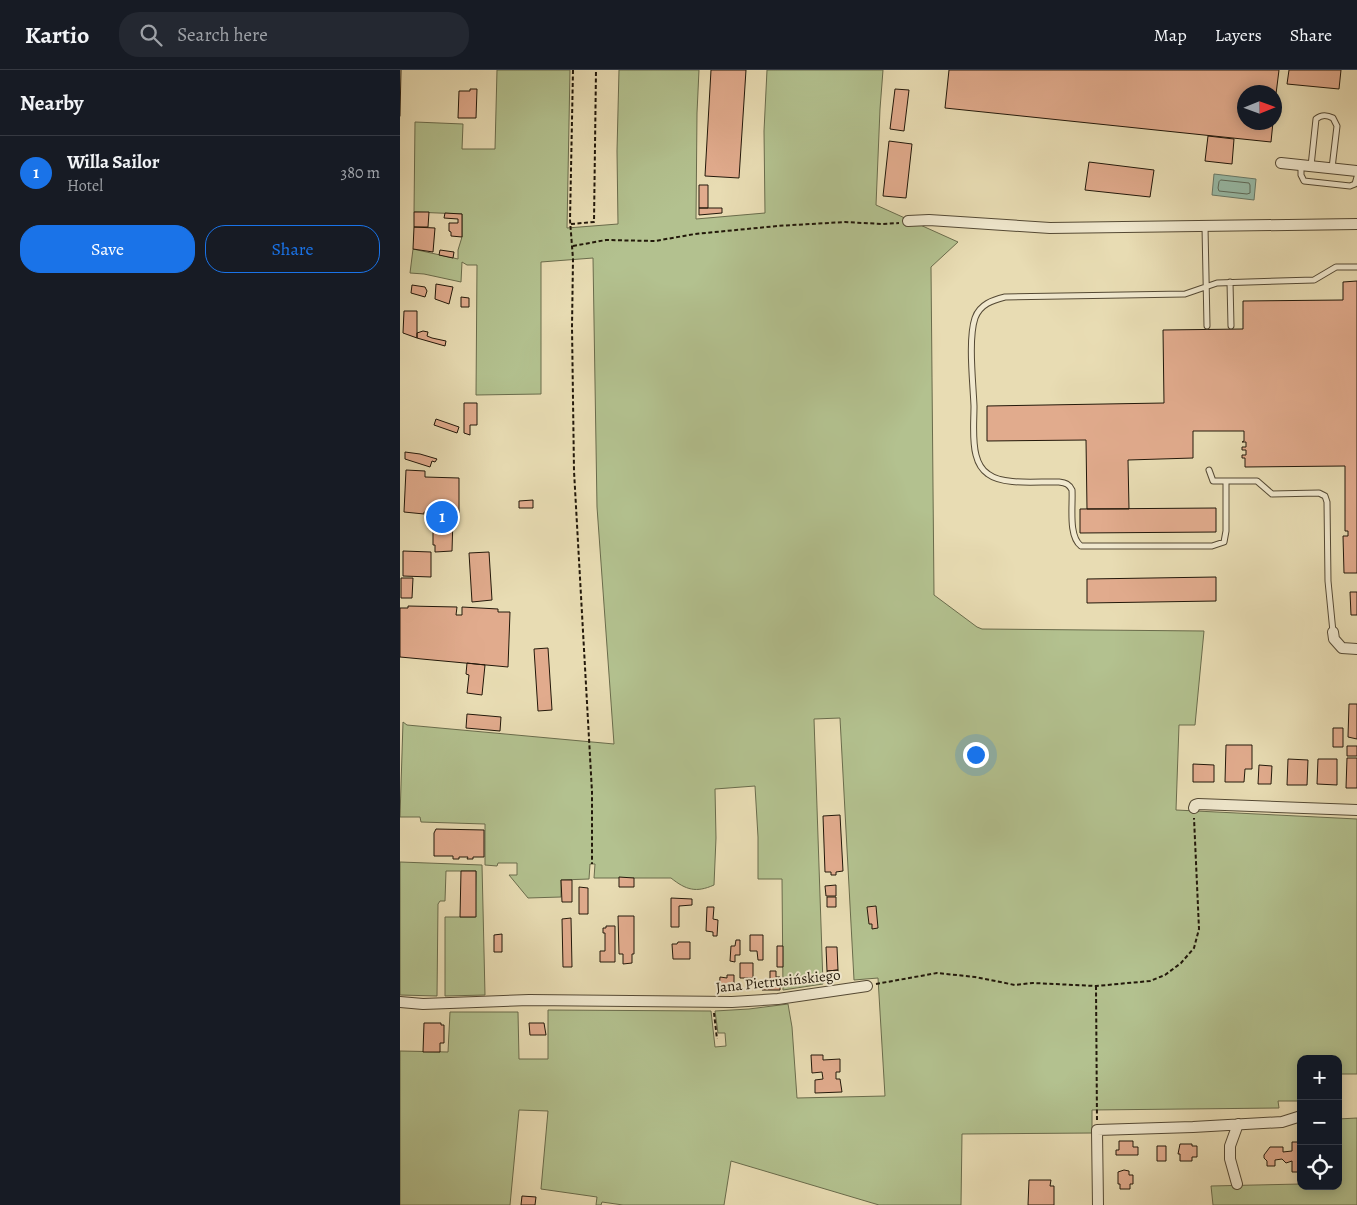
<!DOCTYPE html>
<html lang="en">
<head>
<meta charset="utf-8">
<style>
  :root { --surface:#171b24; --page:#242831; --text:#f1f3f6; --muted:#9ea1a6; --line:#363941; --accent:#1a73e8 }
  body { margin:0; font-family:Alegreya,serif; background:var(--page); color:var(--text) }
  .controls { position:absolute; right:15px; bottom:15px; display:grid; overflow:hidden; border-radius:10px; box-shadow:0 2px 12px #0003 }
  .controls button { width:45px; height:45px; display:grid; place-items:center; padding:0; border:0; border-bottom:1px solid var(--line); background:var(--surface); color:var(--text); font:25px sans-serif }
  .compass { position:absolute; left:837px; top:15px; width:45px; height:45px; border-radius:50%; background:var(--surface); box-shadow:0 2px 12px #0003; rotate:89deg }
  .you { position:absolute; left:575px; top:684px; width:18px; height:18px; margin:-12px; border:4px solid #fff; border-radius:50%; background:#1a73e8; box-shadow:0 0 0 8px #1a73e833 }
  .badge { display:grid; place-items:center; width:32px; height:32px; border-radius:50%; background:var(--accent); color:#fff; font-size:16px; font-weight:700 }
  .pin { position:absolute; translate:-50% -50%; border:2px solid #fff; box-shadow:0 1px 5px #0006 }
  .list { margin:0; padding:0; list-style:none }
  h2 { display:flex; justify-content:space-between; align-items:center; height:65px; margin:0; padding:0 20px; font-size:21px }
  h2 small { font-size:16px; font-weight:400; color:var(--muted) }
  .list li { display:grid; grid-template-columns:32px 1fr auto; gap:15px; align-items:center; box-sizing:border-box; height:75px; padding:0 20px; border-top:1px solid var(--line) }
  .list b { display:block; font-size:19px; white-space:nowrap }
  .list p { margin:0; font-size:16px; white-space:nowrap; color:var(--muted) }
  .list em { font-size:16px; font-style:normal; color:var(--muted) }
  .actions { display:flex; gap:10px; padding:15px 20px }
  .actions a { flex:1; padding:11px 0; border:1px solid var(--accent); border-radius:20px; text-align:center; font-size:18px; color:var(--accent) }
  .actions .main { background:var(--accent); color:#fff }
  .icon { flex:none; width:28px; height:28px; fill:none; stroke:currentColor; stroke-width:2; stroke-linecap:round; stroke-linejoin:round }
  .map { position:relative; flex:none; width:957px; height:1135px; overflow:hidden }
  header { display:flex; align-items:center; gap:30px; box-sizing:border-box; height:70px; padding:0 25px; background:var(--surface); border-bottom:1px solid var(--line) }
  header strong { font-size:24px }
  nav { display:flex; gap:28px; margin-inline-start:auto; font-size:18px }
  .search { width:350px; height:45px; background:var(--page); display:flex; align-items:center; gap:12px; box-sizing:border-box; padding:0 18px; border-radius:20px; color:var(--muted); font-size:19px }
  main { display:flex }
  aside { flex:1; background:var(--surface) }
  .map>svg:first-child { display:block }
  .green { fill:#b3c18f; stroke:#6a6c4c }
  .water { fill:#98bca9; stroke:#697a69 }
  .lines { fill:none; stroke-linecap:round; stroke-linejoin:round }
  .shore { stroke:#5d6a5a; stroke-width:1 }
  .building { fill:#e1ab8d; stroke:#22180a }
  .lane-casing { stroke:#544934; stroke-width:7 }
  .street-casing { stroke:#544934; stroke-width:12 }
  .path { stroke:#22180a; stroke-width:2; stroke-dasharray:4 2.5; stroke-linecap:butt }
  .lane { stroke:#f0e8ce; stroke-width:5 }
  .street { stroke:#f0e8ce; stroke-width:10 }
  .tram { stroke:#22180a; stroke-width:1 }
  .labels { text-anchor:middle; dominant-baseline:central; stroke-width:4; stroke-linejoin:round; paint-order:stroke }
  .street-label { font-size:15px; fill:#22180a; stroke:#f0e8ce }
</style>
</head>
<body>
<header>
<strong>Kartio</strong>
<div class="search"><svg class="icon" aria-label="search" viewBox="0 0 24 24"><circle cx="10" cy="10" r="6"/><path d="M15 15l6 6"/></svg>Search here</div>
<nav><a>Map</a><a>Layers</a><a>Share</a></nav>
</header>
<main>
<aside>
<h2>Nearby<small></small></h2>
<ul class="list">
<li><span class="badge">1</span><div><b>Willa Sailor</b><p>Hotel</p></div><em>380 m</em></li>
</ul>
<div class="actions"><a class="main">Save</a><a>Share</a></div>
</aside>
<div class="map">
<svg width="957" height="1135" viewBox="0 0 957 1135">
  <rect width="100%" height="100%" fill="#e8dcb3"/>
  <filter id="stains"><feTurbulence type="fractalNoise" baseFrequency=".004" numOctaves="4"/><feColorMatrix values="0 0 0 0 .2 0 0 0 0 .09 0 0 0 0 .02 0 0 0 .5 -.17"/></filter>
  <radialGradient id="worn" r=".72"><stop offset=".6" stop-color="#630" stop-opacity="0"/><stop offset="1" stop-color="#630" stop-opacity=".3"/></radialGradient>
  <path class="green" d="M97,0h73l-3,158 51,-4 -1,-73 2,-81h80l-2,43 -1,106 69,-6 -1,-82 3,-61h116l-3,39 -4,96 82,37 -27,25 3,328 43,32 5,2 222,2 -9,94h-16l-3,85 181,9v255h-19v-15h-37v42h-23l1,7 -187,2v23l-130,1 -1,71h-82l-148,-44 -7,44h-101l-21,-3 -1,3h-5l1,-8 -56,-8 7,-78 -29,-1 -9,95h-110v-154l48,1 2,-40h68l1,47h29v-49l163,1 4,36 11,-1 -1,-13h-7l-3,-22 34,-2 39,-5 4,23 5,71 88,-2 -7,-118 -24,2 -14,-262 -26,1 9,265 -40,6 -1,-111h-24v-42l-3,-51 -40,3 1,49 -2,47c-18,8 -28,5 -43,-7h-77l1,-14h-5l-1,15 -28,1v17l-33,1 -19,-23h8v-12h-19l-1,3 -12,-1v-41l-64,-2 -1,-5h-20l3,-95 4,3 207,19 -17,-237 -4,-249 -52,4v132l-65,1 1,-130h-10l-5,-3 -1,20 -37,-8 -14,-1 3,-24 45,10v-9l4,-13v-23l-48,-2 1,-90 48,2 -1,25h33z
    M0,792l82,3 3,130 -40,1v-79h30l1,-46h-30l-1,30h-5l-2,3 -1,92 -37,-1z
    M957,1048v87h-144l-2,-19 90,-2v2h37v-67z"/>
  <path class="water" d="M814,104l42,5 -2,21 -42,-5z"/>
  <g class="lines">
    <path class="shore" d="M821,110l28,3 1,2v8l-3,1 -28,-3 -1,-3 1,-6z"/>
  </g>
  <path class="building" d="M311,0h35l-7,108 -34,-2z
    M549,0h330l-5,40v-18h-30v30h29l-2,20 -326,-34z
    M889,0h52l-2,19 -52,-5z
    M70,19h7l-1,29h-18l1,-27h11z
    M495,19l14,1 -5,41 -14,-2z
    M808,66l26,3 -2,25 -27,-3z
    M489,71l23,3 -6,54 -23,-2z
    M689,92l65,8 -4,27 -65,-7z
    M299,115h9v23h-9z
    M299,138h23v5l-23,2z
    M14,142h15l-1,15h-14z
    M45,143l17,1v23l-11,-1v-4l-2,-1v-8h9v-4l-14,-1z
    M14,157l21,1 -2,24 -20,-3z
    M40,180l14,2 -1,6 -14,-3z
    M957,211v292h-13l-1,-37h5v-5h-3v-65l-100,1v-9h-3v-3h4v-5h-4v-3h4v-5h-4l2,-1v-10h-51v27l-65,2 1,49h-42l-1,-69 -99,1v-35l177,-3 -1,-73 80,-1v-28l100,-1v-18z
    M36,214l17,3 -4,17 -14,-5z
    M12,215l13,2 2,4 -2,6 -14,-4z
    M61,227l8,1v9h-8z
    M4,241h13v27l-14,-5z
    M23,261l5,1 -1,4 5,2 14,3 -1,5 -28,-8v-5z
    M64,333h13v22h-7v10l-6,-2z
    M36,349l23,8 -2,6 -23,-8z
    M5,382l15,2 17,5 -2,3 -3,-1 -2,6 -25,-8z
    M6,400l19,1v6l34,1v35h-11v3l5,1 -1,34 -17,1v-7h-2v-30l-9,-3v2l-20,-2z
    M133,430v8h-14v-7z
    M816,438v24l-136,1v-24z
    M3,481l28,1v25l-28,-1z
    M89,482l3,48 -20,2 -3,-49z
    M816,507v24l-129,2v-24z
    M1,508h12l-1,20h-11z
    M950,522h7v23h-6z
    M8,536l49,1 -1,8h6v-8l36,2v3h12l-2,55 -108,-10v-49h8z
    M148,578l4,62 -14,1 -4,-62z
    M67,593l18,2 -3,30 -15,-2 2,-18 -3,-1z
    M949,634h8v35l-9,-2z
    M67,644l34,3 -1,14 -34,-3z
    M933,658h10v19h-10z
    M826,675h26v24h-7l-1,13h-19z
    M947,676h10v10h-10z
    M947,688h10v30h-11z
    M888,689l20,1 -1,25h-20z
    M918,689h19v26l-20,-1z
    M793,694l21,1v17h-21z
    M859,695l13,1 -1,18h-13z
    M440,745l3,56 -7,1v3h-5v-3h-6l-2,-56z
    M36,759l48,1v27h-11v2h-6l1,-2h-9v2h-6v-3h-19v-23z
    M61,801h15v46h-16z
    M219,807l15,1v9h-15z
    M161,810h11v22h-10z
    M436,815v11h-10l-1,-10z
    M179,817l9,1v26h-9z
    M427,827h9v10h-9z
    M271,828l21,1v6l-13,1v21h-8z
    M476,836l2,22 -6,1v-5h-3l-2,-17z
    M307,837h7l-1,12 5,1 -1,16h-4v-4l-7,-1z
    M218,846h16v38h-2v9l-9,1v-10h-4z
    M171,848l1,49h-9l-1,-48z
    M206,856h9v36h-15v-11h5v-18h-2v-5h3z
    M102,864v18h-8v-17z
    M350,865h13v25h-5l-1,-9h-7z
    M336,870h4v15h-5v7l-5,-1 1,-15h4z
    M278,872h12v17h-17l-1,-15h5z
    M377,876h6v21h-6z
    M426,877h11l1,23 -11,1z
    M340,893h13v15h-13z
    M438,900l1,10h-11l-1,-9z
    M370,901h6v6h4v13h-18v-8h8z
    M327,905h7v15h-15l1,-13 7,1z
    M24,953h17v2h3v18h-4v9h-17z
    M129,953h15l2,12h-16z
    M411,985h12v5l17,-1v13h-4v7h4l2,13 -27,1v-13l8,-1 -1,-7 -10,1z
    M719,1071h14v6h5v8h-22v-5h3z
    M892,1072h9v30h-9v-11l-6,2 -4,-4 -7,1v6h-8v-5l-3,-3v-3l6,-8h13v5l9,-1z
    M780,1074h12v2h5v11h-5v4h-12v-7h-2z
    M757,1076h9v15h-9z
    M724,1100l5,1v4h4v9h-3v5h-10v-5h-2v-12z
    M629,1110h22l-1,6h4v19h-26z
    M122,1126l14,1 -1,8h-14z"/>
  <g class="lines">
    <defs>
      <path id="lane" d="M901,95v10l3,6 46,5 5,-2 2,-7
        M911,96l5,-47c6,-5 11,-4 17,-1l4,8 -5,42
        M805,157l2,99
        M830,212l1,44
        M809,400l4,11h44l15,13 47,-1 6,3 2,6 1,79 5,51
        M826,412v49l-2,11 -12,4h-131c-13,-10 -8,-40 -9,-56 -3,-6 -6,-7 -13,-8 -19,-1 -55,4 -71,-8 -6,-4 -10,-11 -12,-19 -4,-15 -2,-33 -2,-49 -1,-24 -6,-67 1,-88 5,-14 18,-18 30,-21l180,-3 32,-11 97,-3 22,-13h21"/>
      <path id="street" d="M881,93l76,8
        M508,151l21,-1 121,8 307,-4
        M933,562l1,7 8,9 15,1
        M794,738l1,-3 3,-1 159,6
        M0,932l23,2 106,-4 203,2 46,-3 89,-13
        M837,1114l-7,-25v-13l8,-22
        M698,1135l-1,-75 96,-3 89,-5 19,-6"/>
    </defs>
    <use href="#lane" class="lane-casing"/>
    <use href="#street" class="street-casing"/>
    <path class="path" d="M173,0l-3,150 3,39 -1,68 2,144 18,321v72
      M171,154l23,-2 2,-152
      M173,176l33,-6 49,1 40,-7 82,-8 68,-4 37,2 17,-1
      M476,914l61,-11 38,4 40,8 18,-2 63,3 54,-5 15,-6 16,-12 13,-15 5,-19 -5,-111
      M696,916l1,135
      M314,943l3,26"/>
    <use href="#lane" class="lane"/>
    <use href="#street" class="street"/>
    <path class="tram" d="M0,46l1,-46"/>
  </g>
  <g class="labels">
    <g class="street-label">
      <text transform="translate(378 911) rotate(-6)">Jana Pietrusińskiego</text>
    </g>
  </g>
  <rect width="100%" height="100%" filter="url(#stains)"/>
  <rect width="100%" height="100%" fill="url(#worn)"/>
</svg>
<div class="controls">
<button>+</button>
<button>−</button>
<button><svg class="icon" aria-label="locate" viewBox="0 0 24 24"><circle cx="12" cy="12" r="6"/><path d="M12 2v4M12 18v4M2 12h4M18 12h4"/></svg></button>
</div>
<svg class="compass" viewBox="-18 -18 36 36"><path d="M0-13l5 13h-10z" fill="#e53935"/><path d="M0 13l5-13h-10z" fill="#9ea1a6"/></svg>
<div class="you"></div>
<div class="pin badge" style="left:42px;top:447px">1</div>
</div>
</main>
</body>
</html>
